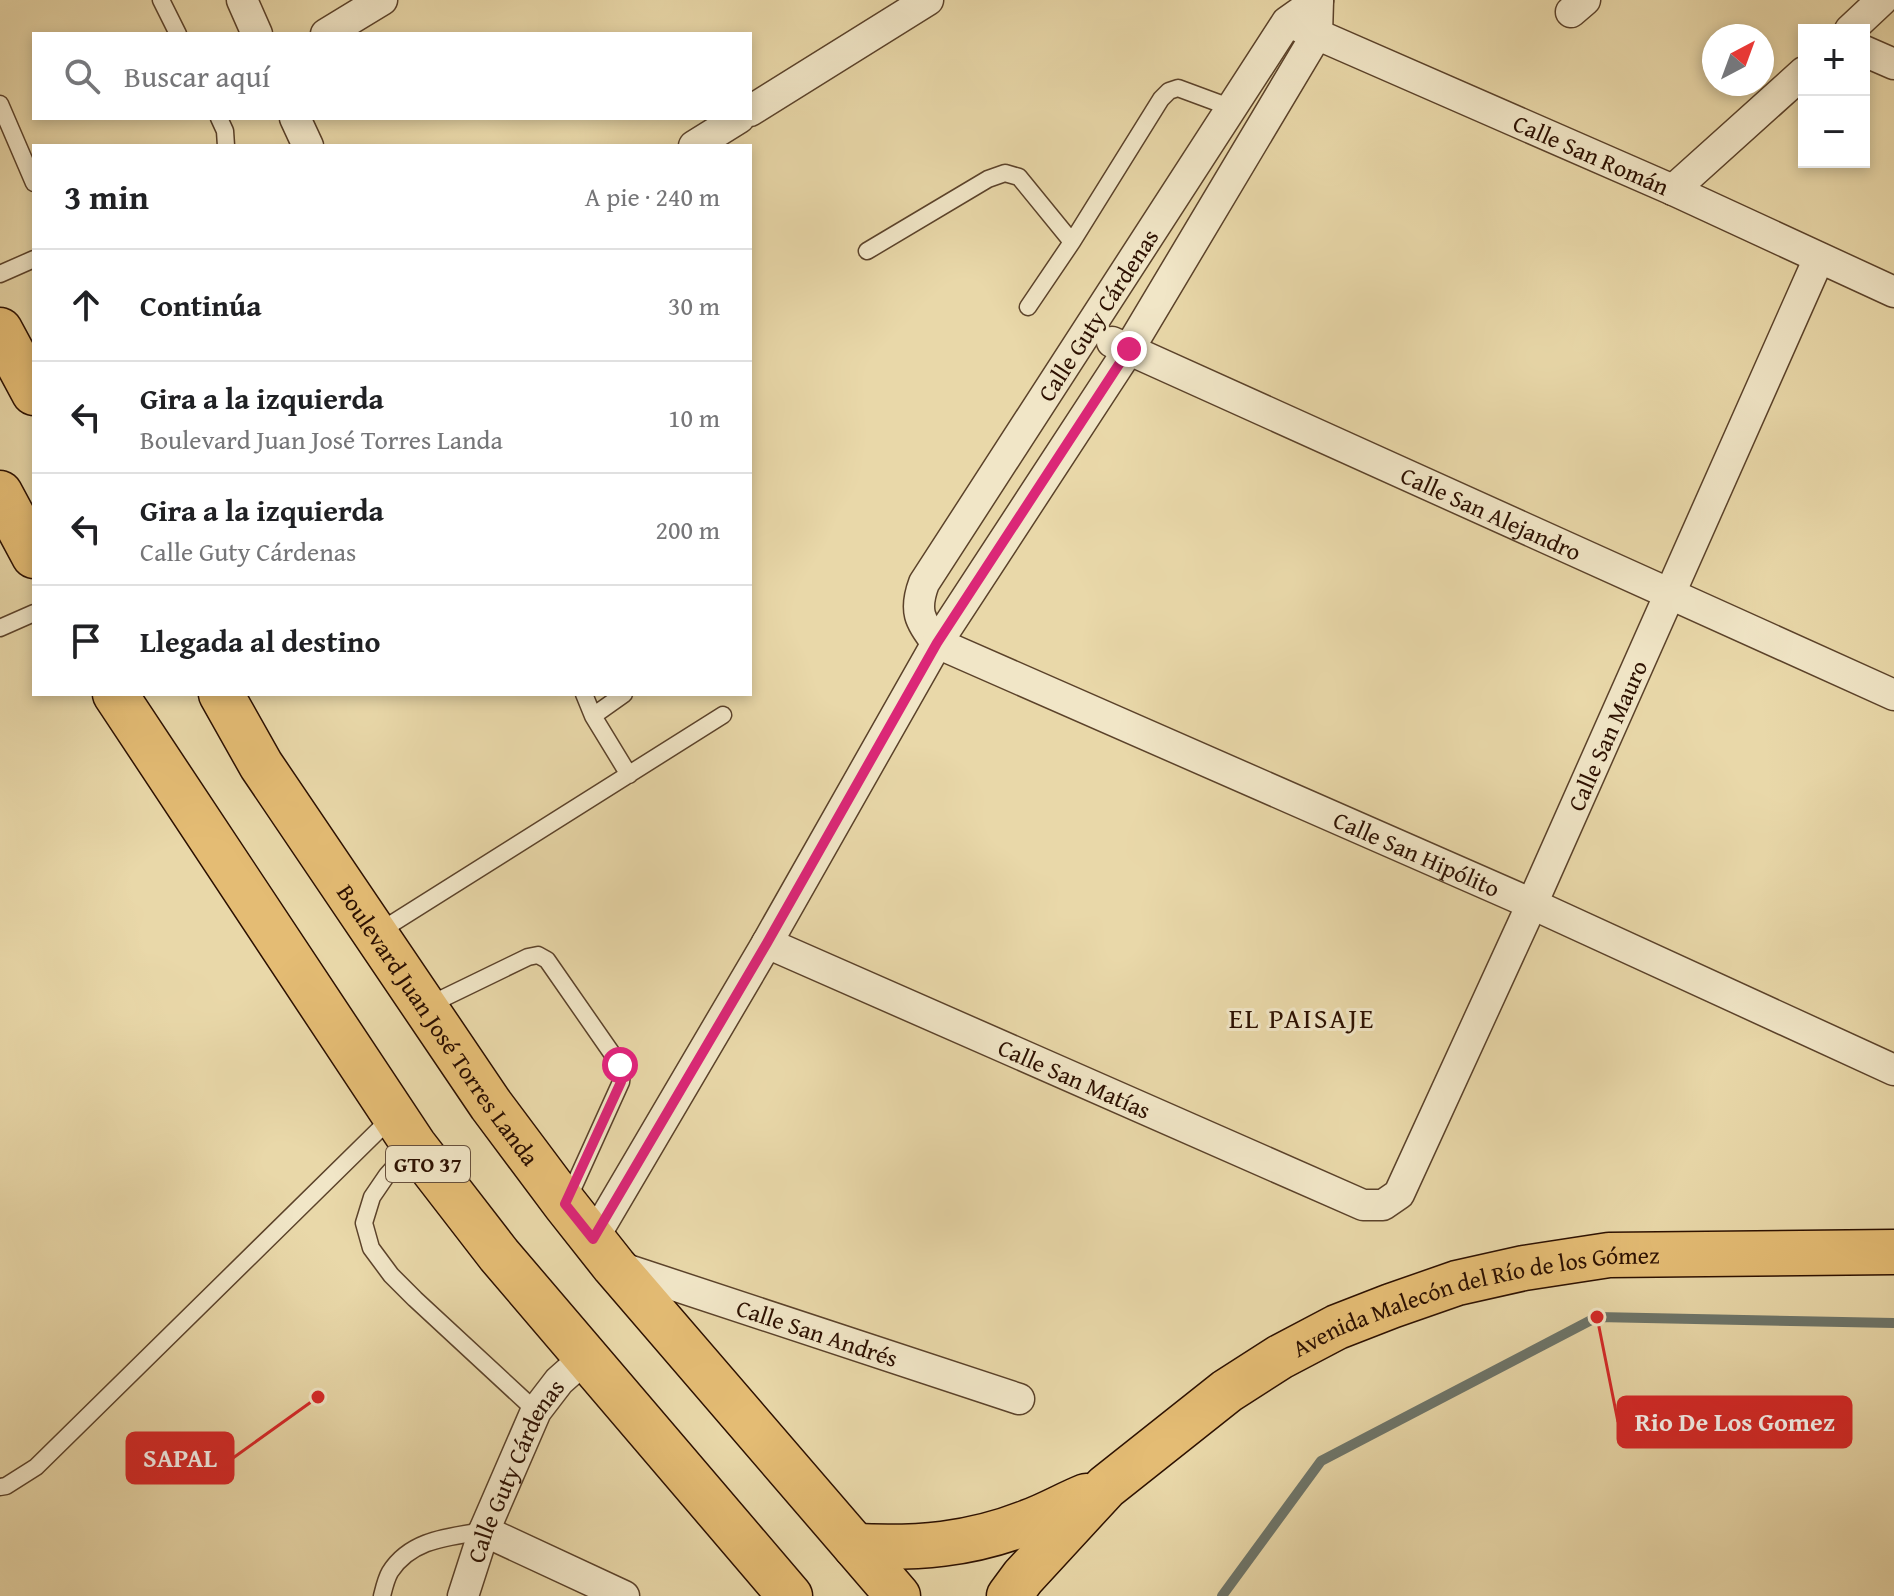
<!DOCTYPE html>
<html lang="es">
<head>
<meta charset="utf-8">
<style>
  :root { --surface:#fff; --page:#f2f2f2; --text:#202124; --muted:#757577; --line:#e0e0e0 }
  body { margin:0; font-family:"Gentium Book Plus",serif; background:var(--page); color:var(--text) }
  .controls { position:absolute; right:24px; top:24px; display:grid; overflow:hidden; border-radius:0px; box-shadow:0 4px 12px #0003 }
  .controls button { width:72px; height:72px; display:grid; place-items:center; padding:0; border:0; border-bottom:2px solid var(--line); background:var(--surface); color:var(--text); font:40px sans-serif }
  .compass { position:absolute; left:1702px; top:24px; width:72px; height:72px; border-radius:50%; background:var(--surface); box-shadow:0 4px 12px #0003; rotate:41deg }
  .stop { position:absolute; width:24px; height:24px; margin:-18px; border:6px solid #db2777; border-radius:50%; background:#fff }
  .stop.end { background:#db2777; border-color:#fff; box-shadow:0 2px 8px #0008 }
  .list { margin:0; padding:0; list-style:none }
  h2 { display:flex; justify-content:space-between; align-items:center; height:104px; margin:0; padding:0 32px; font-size:34px }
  h2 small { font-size:26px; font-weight:400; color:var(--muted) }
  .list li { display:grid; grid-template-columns:52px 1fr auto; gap:24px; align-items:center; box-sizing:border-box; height:112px; padding:0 32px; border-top:2px solid var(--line) }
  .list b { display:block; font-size:30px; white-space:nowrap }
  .list p { margin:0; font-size:26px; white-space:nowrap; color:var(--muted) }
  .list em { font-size:26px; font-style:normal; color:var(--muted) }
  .icon { flex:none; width:44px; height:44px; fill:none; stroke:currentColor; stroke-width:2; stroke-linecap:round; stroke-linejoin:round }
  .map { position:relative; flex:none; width:1894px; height:1596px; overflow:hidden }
  .search { position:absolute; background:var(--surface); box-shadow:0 4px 12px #0003; left:32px; top:32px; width:720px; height:88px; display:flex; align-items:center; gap:20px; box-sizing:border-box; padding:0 28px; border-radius:0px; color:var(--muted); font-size:30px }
  .panel { position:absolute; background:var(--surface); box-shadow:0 4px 12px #0003; left:32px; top:144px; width:720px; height:552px; border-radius:0px }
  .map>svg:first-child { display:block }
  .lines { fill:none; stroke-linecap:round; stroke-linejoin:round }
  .stream { stroke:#6d756a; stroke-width:10 }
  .service-casing { stroke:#5b422a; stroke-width:19 }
  .minor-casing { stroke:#5b422a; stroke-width:33 }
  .primary-casing { stroke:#2c1000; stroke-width:47 }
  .service { stroke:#f1e6c7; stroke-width:16 }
  .minor { stroke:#f1e6c7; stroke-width:30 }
  .primary { stroke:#e4bc74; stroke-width:44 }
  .route { stroke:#db2777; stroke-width:10 }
  .labels { text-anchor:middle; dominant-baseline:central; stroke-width:6; stroke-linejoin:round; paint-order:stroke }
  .shield { fill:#f1e6c7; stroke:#67503c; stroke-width:2 }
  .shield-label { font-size:22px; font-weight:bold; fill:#2c1000 }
  .street-label { font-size:24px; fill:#2c1000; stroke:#f1e6c7 }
  .quarter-label { font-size:28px; letter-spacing:2px; fill:#2c1000; stroke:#f1e6c7 }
  .leader { fill:none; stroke:#d62828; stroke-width:3 }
  .callout-dot { fill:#d62828; stroke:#f1e6c7; stroke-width:3 }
  .callout { fill:#d62828; stroke:#d62828; stroke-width:3 }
  .callout-label { font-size:26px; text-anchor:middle; font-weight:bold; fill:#fff }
</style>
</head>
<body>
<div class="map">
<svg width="1894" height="1596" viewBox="0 0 1894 1596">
  <rect width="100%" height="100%" fill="#e9d8a9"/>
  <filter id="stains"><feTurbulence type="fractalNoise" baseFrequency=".0025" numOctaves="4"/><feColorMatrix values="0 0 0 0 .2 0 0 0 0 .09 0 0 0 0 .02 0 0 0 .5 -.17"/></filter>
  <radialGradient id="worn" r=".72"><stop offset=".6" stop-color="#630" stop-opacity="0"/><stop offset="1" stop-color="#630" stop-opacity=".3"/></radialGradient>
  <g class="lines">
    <path class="stream" d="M1222,1596l99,-135 276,-144 297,6"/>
    <defs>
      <path id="service" d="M161,0l17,34
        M0,104l34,79
        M219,118l6,13 1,15
        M1072,242l89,-143 8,-8 9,-3 54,20
        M867,251l121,-72 17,-6 14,4 53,65 -44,65
        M0,274l34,-15
        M0,628l34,-15
        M584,694l9,22 36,59
        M593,716l31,-22
        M377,933l346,-218
        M425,1007l103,-50 10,-2 9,5 73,105 2,8 -1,9 -53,117
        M413,1146l-26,29 -15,22 -8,26 7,25 20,27 24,24 121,112
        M0,1487l6,-1 30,-19 357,-351
        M382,1596c2,-8 4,-17 8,-24 21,-33 59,-35 94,-41"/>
      <g id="minor">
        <path d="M242,0l15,34"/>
        <path id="s1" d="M1318,0l-31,22 -363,561c-10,27 -5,38 13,60l595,261 362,166"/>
        <path d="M1571,12l14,-12"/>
        <path id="s2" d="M1300,27l373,163 221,102"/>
        <path d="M1850,30l32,-30"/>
        <path d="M326,34l56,-34"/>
        <path d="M1864,51l30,13"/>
        <path d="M750,111l178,-111"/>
        <path d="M295,118l13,28"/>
        <path d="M694,146l45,-28"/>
        <path d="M1673,190l131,-118"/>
        <path id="s3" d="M1112,342l782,353"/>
        <path id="s4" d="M767,943l596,262h20l16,-11 133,-290 287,-646"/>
        <path d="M593,1239l174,-296 170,-300 192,-294 188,-315 1,-34"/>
        <path id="s5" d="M616,1266l403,133"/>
        <path d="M484,1531l140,65"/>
        <path id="s6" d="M463,1596l21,-65 52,-120 23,-30 27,-24"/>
      </g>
      <g id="primary">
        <path d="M0,330l34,63"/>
        <path d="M0,493l34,63"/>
        <path d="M115,694l299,451 85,110 291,341"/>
        <path id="s7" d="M221,694l40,71 230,340 74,99 49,62 284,330"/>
        <path d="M855,1546c62,3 115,-1 173,-24 20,-7 38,-18 58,-26"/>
        <path id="s8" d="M1009,1596l14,-19 83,-90 121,-96 53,-34 57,-30 54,-21 66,-23 67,-15 85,-13 285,-3"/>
      </g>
    </defs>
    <use href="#service" class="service-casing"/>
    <use href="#minor" class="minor-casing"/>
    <use href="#primary" class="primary-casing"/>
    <use href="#service" class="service"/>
    <use href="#minor" class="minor"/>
    <use href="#primary" class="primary"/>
  </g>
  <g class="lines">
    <path class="route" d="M620,1065l2,8 -1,9 -56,122 28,35 174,-296 170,-300 192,-294"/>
  </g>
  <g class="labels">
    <rect class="shield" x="386" y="1146" width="84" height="36" rx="6"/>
    <g class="shield-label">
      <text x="428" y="1164">GTO 37</text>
    </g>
    <g class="street-label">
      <text stroke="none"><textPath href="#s2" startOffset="318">Calle San Román</textPath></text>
      <text transform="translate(1098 315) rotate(-57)">Calle Guty Cárdenas</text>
      <text stroke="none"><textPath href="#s3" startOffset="416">Calle San Alejandro</textPath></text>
      <text stroke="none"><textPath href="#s4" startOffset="1194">Calle San Mauro</textPath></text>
      <text stroke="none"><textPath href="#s1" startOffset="1296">Calle San Hipólito</textPath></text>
      <text stroke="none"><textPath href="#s7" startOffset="396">Boulevard Juan José Torres Landa</textPath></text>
      <text stroke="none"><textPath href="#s4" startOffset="336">Calle San Matías</textPath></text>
      <text stroke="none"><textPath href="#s8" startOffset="570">Avenida Malecón del Río de los Gómez</textPath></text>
      <text stroke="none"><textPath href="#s5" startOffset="212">Calle San Andrés</textPath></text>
      <text stroke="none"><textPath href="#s6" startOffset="136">Calle Guty Cárdenas</textPath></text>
    </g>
    <g class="quarter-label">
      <text x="1302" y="1017">EL PAISAJE</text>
    </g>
  </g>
  <path class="leader" d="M1597 1317L1618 1422M318 1397L233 1458"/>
  <g class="callout-dot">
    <circle cx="1597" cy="1317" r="8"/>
    <circle cx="318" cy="1397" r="8"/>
  </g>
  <g class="callout">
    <rect x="1618" y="1397" width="233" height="50" rx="8"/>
    <rect x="127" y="1433" width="106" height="50" rx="8"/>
  </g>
  <g class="callout-label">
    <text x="1735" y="1431">Rio De Los Gomez</text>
    <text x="180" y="1467">SAPAL</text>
  </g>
  <rect width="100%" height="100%" filter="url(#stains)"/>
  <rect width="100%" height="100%" fill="url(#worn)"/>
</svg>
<div class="controls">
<button>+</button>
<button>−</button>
</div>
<svg class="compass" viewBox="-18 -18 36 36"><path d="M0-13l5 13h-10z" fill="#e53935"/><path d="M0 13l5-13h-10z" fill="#757577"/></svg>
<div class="stop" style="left:620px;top:1065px"></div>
<div class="stop end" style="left:1129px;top:349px"></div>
<div class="search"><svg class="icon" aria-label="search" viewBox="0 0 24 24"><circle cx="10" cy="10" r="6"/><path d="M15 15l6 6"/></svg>Buscar aquí</div>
<section class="panel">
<h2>3 min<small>A pie · 240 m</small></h2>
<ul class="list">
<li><svg class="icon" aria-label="ahead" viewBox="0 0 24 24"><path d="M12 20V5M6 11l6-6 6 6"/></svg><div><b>Continúa</b></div><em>30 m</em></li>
<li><svg class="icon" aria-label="left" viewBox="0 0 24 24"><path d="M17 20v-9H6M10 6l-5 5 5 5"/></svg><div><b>Gira a la izquierda</b><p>Boulevard Juan José Torres Landa</p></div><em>10 m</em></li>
<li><svg class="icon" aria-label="left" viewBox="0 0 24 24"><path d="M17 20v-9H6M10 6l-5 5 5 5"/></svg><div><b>Gira a la izquierda</b><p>Calle Guty Cárdenas</p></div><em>200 m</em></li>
<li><svg class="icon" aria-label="arrive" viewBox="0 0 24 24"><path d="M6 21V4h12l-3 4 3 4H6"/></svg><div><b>Llegada al destino</b></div></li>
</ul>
</section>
</div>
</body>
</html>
